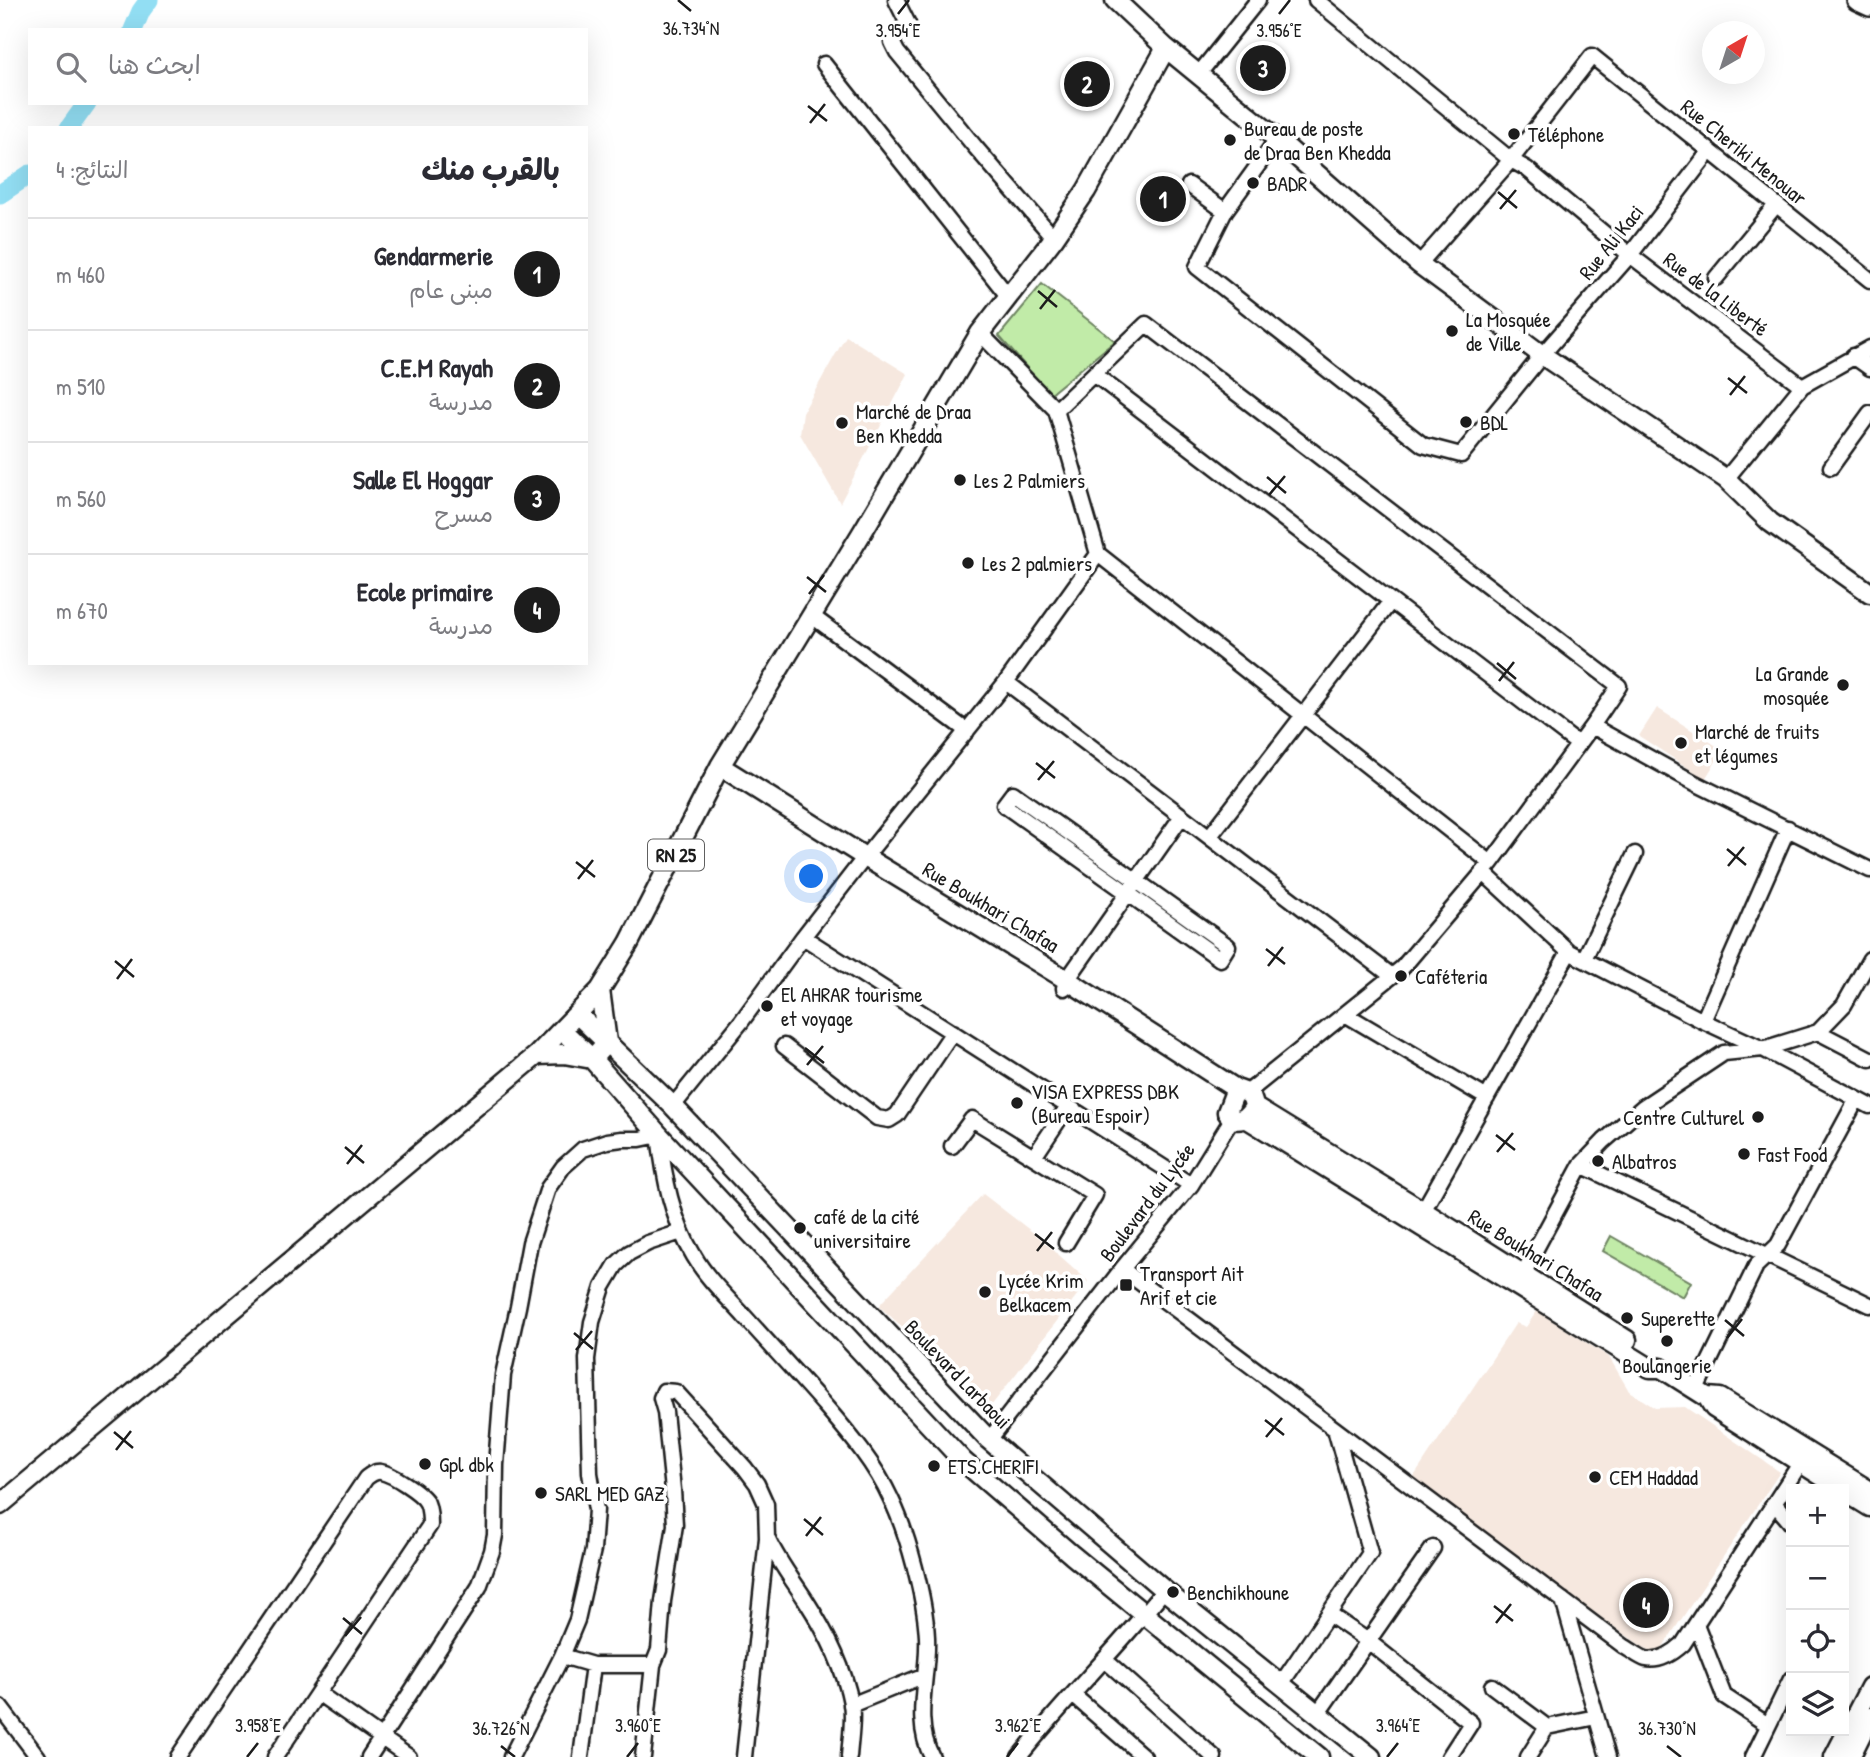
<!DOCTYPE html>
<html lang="ar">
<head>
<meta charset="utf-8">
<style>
  :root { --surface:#fff; --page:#f2f2f3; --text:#2b2b33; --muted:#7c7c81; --line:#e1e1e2; --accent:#1c1c1c }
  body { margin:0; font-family:"Patrick Hand","Playpen Sans Arabic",sans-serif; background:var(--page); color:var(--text); direction:rtl }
  .controls { position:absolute; right:21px; bottom:21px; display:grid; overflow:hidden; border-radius:0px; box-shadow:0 7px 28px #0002 }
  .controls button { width:63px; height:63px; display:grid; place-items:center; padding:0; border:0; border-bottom:2px solid var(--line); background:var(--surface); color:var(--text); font:35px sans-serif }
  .compass { position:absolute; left:1702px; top:21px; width:63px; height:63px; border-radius:50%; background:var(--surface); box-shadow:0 7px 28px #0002; rotate:39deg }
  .you { position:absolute; left:812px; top:877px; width:24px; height:24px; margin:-18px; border:5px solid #fff; border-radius:50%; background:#1a73e8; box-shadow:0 0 0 10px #1a73e833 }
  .badge { display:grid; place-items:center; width:46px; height:46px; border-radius:50%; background:var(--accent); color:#fff; font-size:23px; font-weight:700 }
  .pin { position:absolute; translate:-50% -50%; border:4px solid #fff; box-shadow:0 2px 7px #0006 }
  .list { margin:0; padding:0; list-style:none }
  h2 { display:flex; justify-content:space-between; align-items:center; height:91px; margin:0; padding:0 28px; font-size:30px }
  h2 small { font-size:23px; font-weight:400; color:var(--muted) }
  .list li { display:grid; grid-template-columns:46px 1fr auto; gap:21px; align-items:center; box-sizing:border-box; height:112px; padding:0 28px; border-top:2px solid var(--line) }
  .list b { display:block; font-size:26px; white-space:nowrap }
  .list p { margin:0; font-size:23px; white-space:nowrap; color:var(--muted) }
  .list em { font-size:23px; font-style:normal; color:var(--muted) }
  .icon { flex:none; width:38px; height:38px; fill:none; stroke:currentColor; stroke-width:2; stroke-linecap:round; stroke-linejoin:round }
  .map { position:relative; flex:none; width:1870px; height:1757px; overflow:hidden; direction:ltr }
  .search { position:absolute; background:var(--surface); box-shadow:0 7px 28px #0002; left:28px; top:28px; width:560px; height:77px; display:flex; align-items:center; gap:18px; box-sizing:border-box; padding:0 24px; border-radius:0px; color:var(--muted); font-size:26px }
  .panel { position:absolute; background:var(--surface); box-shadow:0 7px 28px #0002; left:28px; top:126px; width:560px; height:539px; border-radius:0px; direction:rtl }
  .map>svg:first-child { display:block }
  .built { fill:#f6e8df }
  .green { fill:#c1eba8; stroke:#6e8462; stroke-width:2 }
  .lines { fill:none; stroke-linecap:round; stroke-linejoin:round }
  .river { stroke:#92def3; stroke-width:19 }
  .minor-casing { stroke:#1c1c1c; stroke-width:19 }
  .major-casing { stroke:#1c1c1c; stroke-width:23 }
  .highway-casing { stroke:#1c1c1c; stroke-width:24 }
  .minor { stroke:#fff; stroke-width:14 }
  .major { stroke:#fff; stroke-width:18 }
  .highway { stroke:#fff; stroke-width:19 }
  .ticks { fill:none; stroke:#1c1c1c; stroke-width:2.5 }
  .poi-dot { fill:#1c1c1c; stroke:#fff; stroke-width:2.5 }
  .labels { text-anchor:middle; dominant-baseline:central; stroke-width:7; stroke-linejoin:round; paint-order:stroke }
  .shield { fill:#fff; stroke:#606060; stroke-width:2 }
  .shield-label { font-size:19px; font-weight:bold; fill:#1c1c1c }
  .poi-label { font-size:21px; fill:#1c1c1c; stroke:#fff; text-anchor:start }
  .street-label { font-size:21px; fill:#1c1c1c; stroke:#fff }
  .ticks-label { font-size:18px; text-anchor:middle; fill:#1c1c1c; stroke:#fff; stroke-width:7; stroke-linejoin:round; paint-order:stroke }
</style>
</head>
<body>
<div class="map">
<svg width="1870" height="1757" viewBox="0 0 1870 1757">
  <rect width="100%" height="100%" fill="#fff"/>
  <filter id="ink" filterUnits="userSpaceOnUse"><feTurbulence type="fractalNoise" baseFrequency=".0143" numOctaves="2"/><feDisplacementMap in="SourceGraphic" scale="14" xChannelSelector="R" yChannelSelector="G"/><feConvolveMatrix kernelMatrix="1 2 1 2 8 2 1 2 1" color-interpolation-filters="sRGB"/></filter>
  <g filter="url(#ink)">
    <path class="built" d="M846,336l62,38 -68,129 -40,-69 3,-22z
      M1657,708l66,42 -18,29 -66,-43z
      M983,1194l57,44 48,43 -97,125 -111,-99 1,-4z
      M1537,1311l72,46 20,34 26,17 30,-1 95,65 -118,176 -10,3 -9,-4 -106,-73 -126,-93 105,-158 10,4z"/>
    <path class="green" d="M1042,284l73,57 -65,53 -51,-58z
      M1611,1236l80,46 -8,15 -80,-46z"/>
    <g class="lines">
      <path class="river" d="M133,30l8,-19 8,-11
        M69,128l18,-25
        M0,194l30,-20"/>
      <defs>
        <path id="minor" d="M896,0l12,24 -15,13 -1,5 5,10 79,96 78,90
          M1316,0l195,160 -92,104
          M824,64l184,232
          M1198,75l60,-75
          M1189,185l36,26 52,-72
          M1225,211l-28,56 226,178 38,10 81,-100 88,-100 79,-103
          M1716,278l60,-73
          M980,333l76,77 42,144
          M1853,356l17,12
          M1094,374l484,370
          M1802,386l68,-38
          M1056,410l90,-86 473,362 -27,40 -101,137 -89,105 -154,124
          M1831,467l39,-54
          M1726,479l76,-93 -172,-131 -103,-86 -16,-9 81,-104 278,224
          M812,616l155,115
          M1592,726l103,57 175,87
          M1013,793l215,153 -8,13 -216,-154z
          M1210,836l181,-235
          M1484,873l85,79 134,69 60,28 55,-17 26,-27 26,-46
          M803,937l388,248
          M1584,959l51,-105
          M1392,976l-386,-294 92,-128 393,309
          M1064,988l3,-8 115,-164
          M1345,1014l142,84
          M1703,1021l85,-193
          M1818,1032l52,27
          M784,1046l93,72 12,2 8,-5 56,-83
          M673,1106l68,-84 62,-85 62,-80 141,-175
          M952,1146l20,-27 123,76 -29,48
          M1034,1157l34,-51
          M1581,1165l289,140
          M1423,1211l146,-259
          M1122,1269l503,378c6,3 14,10 21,12 14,3 27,-6 37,-15l122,-188
          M1520,1282l12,-26 49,-91 23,-24 39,-34 81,-54 39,-4 107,57
          M1696,1389l60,-123 22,-21 79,-146
          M989,1440l133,-171 69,-84 41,-66
          M1774,1503l17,20
          M768,1539c10,22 24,40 37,60 20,31 39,67 46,104 3,16 -1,37 -2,54
          M1563,1600l45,157
          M1330,1615l38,26 103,82 -22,34
          M1696,1624l28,72 44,29
          M562,1656l31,9h60
          M1105,1660l109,97
          M1281,1684l89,-131 -35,-124
          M1492,1686l55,41 49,-10
          M318,1693l91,64
          M1073,1695l71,62
          M851,1705l74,-30
          M0,1707l38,50
          M1318,1713l115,-165
          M178,1757l188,-279c4,-3 9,-7 15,-6 11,2 41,21 46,31 3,7 3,15 3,22l-155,232
          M369,1757l110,-170 13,-36 3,-16 1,-70 7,-90 15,-68 12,-64 18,-55 15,-21 20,-18 24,-8 15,-2h18l19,-4c5,42 13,85 35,121 13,23 34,42 51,61 27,30 55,60 82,91 24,28 48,56 64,91 17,35 34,99 36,138 2,41 -15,82 5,120
          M511,1757l51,-101 15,-36 16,-70 3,-40 -6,-37 -3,-114 5,-37 11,-35 13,-22 13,-12 19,-10 33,-11
          M581,1757l12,-92
          M643,1757l10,-92 6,-15 4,-49 12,-76 -2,-35 -8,-78 -4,-14 3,-7 12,1 69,76 12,16 9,20 1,34 -23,219
          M1019,1757c46,-58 99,-109 145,-167
          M1528,1757l19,-30
          M1753,1757l38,-78"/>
        <path id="major" d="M1115,0l51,48 111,91 142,125 123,91 184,124 44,43 100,71
          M720,766l145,91 202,123 169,109c12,4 16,4 18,18 -6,9 -10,15 -22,12l-5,-7 9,-23
          M577,1014l96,92 316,334 175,150 207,167
          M562,1030l30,29 67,76 304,326 109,94 247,202
          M537,1055l27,-1 28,5 15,-17 -7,-52
          M1254,1107l169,104 204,129
          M1246,1118l404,250h11
          M1661,1368l46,29 13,1 150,93
          M1709,1400l5,8 128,81
          M1844,1491l26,16
          M0,1505l537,-450 63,-65 29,-47 91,-177 143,-235 117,-198 74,-95 32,-47 80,-143
          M1834,1757l36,-70
          M1850,1757l20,-40"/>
        <path id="highway" d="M1857,0l13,6"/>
      </defs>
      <use href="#minor" class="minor-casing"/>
      <use href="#major" class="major-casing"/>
      <use href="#highway" class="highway-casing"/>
      <use href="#minor" class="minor"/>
      <use href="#major" class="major"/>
      <use href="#highway" class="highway"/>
    </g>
  </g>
  <path class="ticks" d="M678,0l13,11M898,14l11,-14M1279,14l11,-14M808,106l19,15M810,123l15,-19M1498,192l19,16M1500,209l16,-19M1038,291l19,16M1040,309l15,-19M1728,378l19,15M1730,395l15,-19M1267,477l19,16M1269,495l16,-19M807,577l19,15M809,594l15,-19M1497,663l19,16M1499,681l15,-19M1036,763l19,15M1038,780l16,-19M1727,849l19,16M576,862l19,15M1728,866l16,-19M578,879l15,-19M1266,949l19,15M115,961l19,16M1268,966l15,-19M117,979l15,-20M805,1048l19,15M807,1065l16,-19M1496,1135l19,15M345,1147l19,16M1497,1152l16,-19M347,1164l15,-19M1035,1234l19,15M1037,1251l15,-19M1725,1320l19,16M574,1333l19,16M1727,1338l15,-19M576,1350l16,-19M1265,1420l19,15M114,1432l19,16M1266,1437l16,-19M116,1450l15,-19M804,1519l19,16M806,1536l15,-19M1494,1606l19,15M343,1618l19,16M1496,1623l15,-19M345,1636l16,-19M501,1746l14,11M1667,1746l14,11M247,1757l11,-14M627,1757l11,-14M1007,1757l11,-14M1387,1757l11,-14"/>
  <g class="poi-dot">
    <circle cx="1514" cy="134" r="7"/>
    <circle cx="1230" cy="140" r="7"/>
    <circle cx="1253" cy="183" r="7"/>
    <circle cx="1452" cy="331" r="7"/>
    <circle cx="1466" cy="422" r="7"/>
    <circle cx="842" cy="423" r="7"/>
    <circle cx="960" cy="480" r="7"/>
    <circle cx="968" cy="563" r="7"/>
    <circle cx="1843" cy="685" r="7"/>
    <circle cx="1681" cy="743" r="7"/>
    <circle cx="1401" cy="976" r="7"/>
    <circle cx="767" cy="1006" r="7"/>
    <circle cx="1017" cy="1103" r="7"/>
    <circle cx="1758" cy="1117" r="7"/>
    <circle cx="1744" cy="1154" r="7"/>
    <circle cx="1598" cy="1161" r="7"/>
    <circle cx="800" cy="1228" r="7"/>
    <rect x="1119" y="1278" width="14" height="14" rx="3.5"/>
    <circle cx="985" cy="1292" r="7"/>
    <circle cx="1627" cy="1318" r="7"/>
    <circle cx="1667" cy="1341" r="7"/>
    <circle cx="425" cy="1464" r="7"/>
    <circle cx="934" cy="1466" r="7"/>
    <circle cx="1595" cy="1477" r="7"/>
    <circle cx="541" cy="1493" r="7"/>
    <circle cx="1173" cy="1592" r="7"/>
  </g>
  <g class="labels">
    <rect class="shield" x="648" y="839.5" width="56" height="31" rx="5"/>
    <g class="shield-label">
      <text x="676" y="855">RN 25</text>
    </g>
    <g class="poi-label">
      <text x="1244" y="128">Bureau de poste<tspan x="1244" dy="24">de Draa Ben Khedda</tspan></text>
      <text x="1528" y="134">Téléphone</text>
      <text x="1267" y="183">BADR</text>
      <text x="1466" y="319">La Mosquée<tspan x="1466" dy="24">de Ville</tspan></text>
      <text x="856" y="411">Marché de Draa<tspan x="856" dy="24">Ben Khedda</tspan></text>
      <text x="1480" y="422">BDL</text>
      <text x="974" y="480">Les 2 Palmiers</text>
      <text x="982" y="563">Les 2 palmiers</text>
      <text x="1829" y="673" text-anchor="end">La Grande<tspan x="1829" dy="24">mosquée</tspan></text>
      <text x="1695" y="731">Marché de fruits<tspan x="1695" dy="24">et légumes</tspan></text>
      <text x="1415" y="976">Caféteria</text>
      <text x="781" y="994">El AHRAR tourisme<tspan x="781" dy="24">et voyage</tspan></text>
      <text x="1031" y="1091">VISA EXPRESS DBK<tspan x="1031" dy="24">(Bureau Espoir)</tspan></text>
      <text x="1744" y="1117" text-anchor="end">Centre Culturel</text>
      <text x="1758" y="1154">Fast Food</text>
      <text x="1612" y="1161">Albatros</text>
      <text x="814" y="1216">café de la cité<tspan x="814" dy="24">universitaire</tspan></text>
      <text x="1140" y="1273">Transport Ait<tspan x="1140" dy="24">Arif et cie</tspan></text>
      <text x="999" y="1280">Lycée Krim<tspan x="999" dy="24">Belkacem</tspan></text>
      <text x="1641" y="1318">Superette</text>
      <text x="1667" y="1365" text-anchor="middle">Boulangerie</text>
      <text x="439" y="1464">Gpl dbk</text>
      <text x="948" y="1466">ETS.CHERIFI</text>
      <text x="1609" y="1477">CEM Haddad</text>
      <text x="555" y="1493">SARL MED GAZ</text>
      <text x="1187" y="1592">Benchikhoune</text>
    </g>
    <g class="street-label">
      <text transform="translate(1744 152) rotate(39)">Rue Cheriki Menouar</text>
      <text transform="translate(1611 242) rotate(-51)">Rue Ali Kaci</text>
      <text transform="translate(1716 294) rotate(37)">Rue de la Liberté</text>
      <text transform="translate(991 907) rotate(31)">Rue Boukhari Chafaa</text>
      <text transform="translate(1147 1202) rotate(-53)">Boulevard du Lycée</text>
      <text transform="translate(1536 1255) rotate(32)">Rue Boukhari Chafaa</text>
      <text transform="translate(958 1374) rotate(46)">Boulevard Larbaoui</text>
    </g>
  </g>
  <g class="ticks-label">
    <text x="691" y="35">36.734°N</text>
    <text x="898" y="37">3.954°E</text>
    <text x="1279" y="37">3.956°E</text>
    <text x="258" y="1732">3.958°E</text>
    <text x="638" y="1732">3.960°E</text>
    <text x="1018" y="1732">3.962°E</text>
    <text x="1398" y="1732">3.964°E</text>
    <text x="501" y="1735">36.726°N</text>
    <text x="1667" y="1735">36.730°N</text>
  </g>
</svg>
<div class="controls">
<button>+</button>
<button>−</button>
<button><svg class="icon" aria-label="locate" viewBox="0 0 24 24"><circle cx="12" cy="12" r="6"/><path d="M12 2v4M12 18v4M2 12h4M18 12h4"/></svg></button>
<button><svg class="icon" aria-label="layers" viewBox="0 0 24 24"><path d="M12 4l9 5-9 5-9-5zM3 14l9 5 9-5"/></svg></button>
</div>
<svg class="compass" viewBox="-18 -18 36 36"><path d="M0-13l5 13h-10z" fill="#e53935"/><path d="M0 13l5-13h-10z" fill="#7c7c81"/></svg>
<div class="you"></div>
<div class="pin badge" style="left:1163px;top:199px">1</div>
<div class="pin badge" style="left:1087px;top:84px">2</div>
<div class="pin badge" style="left:1263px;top:68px">3</div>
<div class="pin badge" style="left:1646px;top:1605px">4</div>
<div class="search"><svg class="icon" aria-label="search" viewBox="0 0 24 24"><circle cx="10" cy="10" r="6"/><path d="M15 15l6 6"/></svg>ابحث هنا</div>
<section class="panel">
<h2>بالقرب منك<small>النتائج: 4</small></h2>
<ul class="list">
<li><span class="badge">1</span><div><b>Gendarmerie</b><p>مبنى عام</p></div><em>460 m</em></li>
<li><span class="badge">2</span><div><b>C.E.M Rayah</b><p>مدرسة</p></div><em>510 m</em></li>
<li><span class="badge">3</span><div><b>Salle El Hoggar</b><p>مسرح</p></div><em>560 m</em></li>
<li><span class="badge">4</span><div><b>Ecole primaire</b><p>مدرسة</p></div><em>670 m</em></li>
</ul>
</section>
</div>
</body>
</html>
